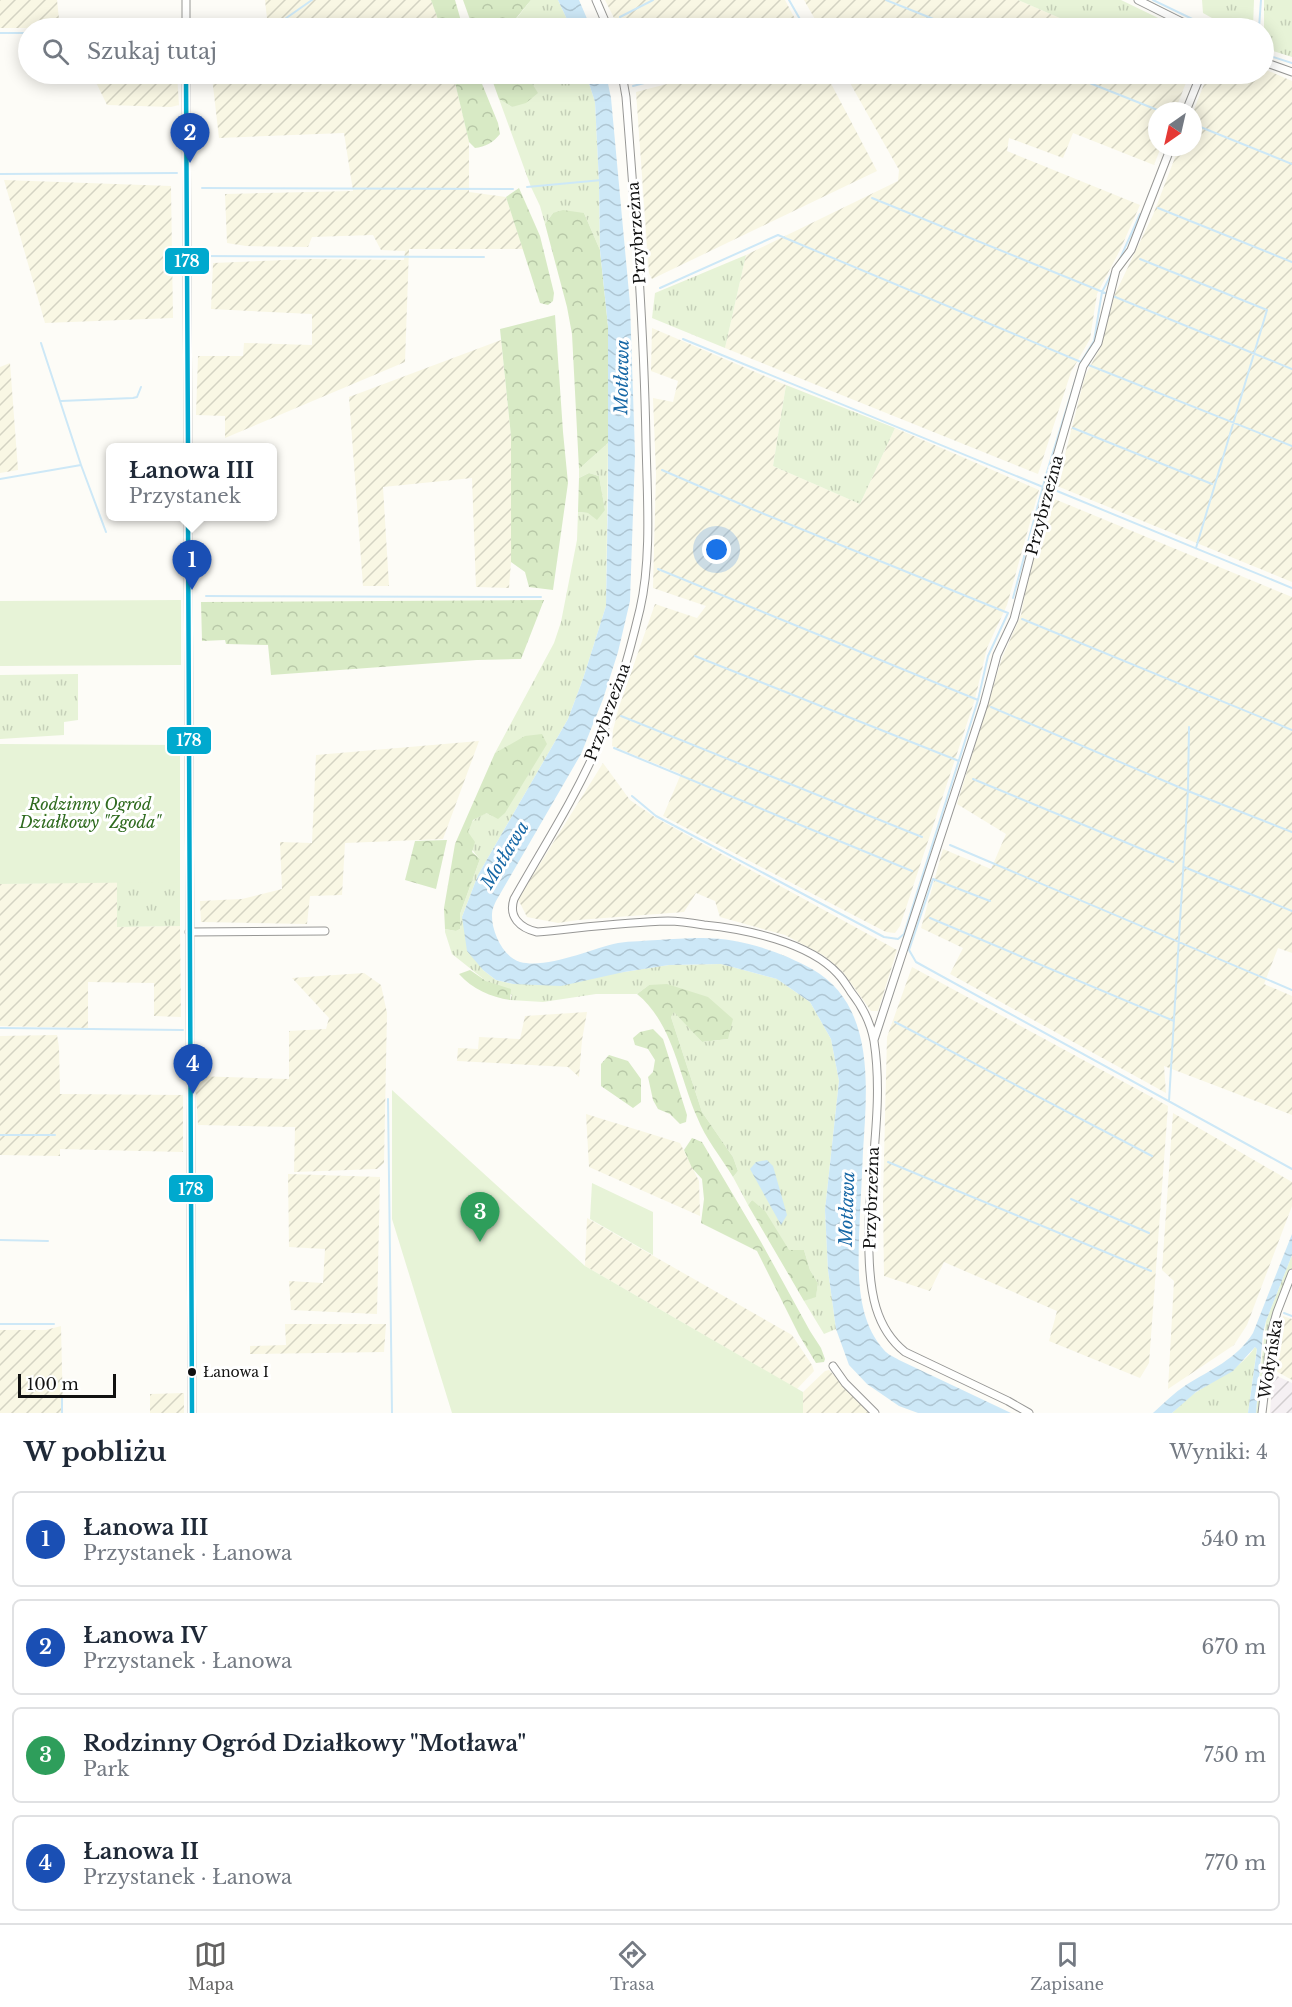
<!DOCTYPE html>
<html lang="pl">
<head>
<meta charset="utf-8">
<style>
  :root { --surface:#fff; --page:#f6f6f7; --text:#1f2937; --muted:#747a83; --line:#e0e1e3; --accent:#646362 }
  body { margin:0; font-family:"Libre Baskerville",serif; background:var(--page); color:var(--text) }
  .compass { position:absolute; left:1148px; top:102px; width:54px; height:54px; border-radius:50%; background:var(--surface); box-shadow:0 3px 15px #0003; rotate:214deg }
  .scale { position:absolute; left:18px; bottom:15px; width:98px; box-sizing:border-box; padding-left:6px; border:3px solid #111; border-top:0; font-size:16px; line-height:21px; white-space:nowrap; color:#111; -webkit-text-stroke:4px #fff; paint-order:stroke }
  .you { position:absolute; left:717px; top:550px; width:21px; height:21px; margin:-15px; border:4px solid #fff; border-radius:50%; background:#1a73e8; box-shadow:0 0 0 9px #1a73e833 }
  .badge { display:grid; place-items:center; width:39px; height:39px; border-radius:50%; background:var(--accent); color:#fff; font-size:20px; font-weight:700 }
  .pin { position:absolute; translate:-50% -50px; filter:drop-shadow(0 2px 3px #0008) }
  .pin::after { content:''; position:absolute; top:32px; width:21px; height:18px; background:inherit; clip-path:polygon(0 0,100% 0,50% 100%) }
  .popup { position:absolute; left:106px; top:443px; width:171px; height:78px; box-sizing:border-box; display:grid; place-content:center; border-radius:9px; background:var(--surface); filter:drop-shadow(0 2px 4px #0005); font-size:20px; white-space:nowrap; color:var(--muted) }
  .popup b { font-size:22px; color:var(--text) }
  .popup::after { content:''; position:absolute; left:50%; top:100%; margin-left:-12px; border:12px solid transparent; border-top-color:var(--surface) }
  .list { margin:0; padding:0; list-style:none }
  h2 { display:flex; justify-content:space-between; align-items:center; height:78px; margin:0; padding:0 24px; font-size:26px }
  h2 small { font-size:20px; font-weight:400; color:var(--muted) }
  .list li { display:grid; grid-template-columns:39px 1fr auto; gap:18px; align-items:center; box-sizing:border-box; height:96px; margin:0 12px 12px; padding:0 12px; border:2px solid var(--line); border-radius:9px }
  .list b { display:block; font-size:22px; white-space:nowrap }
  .list p { margin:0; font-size:20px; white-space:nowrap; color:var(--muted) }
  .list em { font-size:20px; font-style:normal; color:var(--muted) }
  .icon { flex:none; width:33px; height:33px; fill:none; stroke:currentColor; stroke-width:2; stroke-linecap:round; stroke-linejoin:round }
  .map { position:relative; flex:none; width:1292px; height:1413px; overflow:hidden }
  .search { position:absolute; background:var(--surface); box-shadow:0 3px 15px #0003; left:18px; right:18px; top:18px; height:66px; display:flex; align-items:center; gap:15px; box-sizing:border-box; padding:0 21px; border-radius:33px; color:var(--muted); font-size:22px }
  .sheet { height:510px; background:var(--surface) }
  nav { display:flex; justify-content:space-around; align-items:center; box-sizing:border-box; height:84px; border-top:2px solid var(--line); background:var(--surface); font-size:16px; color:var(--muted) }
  nav a { display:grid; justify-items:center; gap:3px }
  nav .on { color:var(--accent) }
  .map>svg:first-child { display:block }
  .industrial { fill:url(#industrial-furrows) }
  .farmland { fill:url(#farmland-furrows) }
  .grass { fill:url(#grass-tufts) }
  .forest { fill:url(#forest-crowns) }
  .garden { fill:#e7f3d7 }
  .water { fill:url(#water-waves) }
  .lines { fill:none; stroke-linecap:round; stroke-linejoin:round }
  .stream { stroke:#cde8f7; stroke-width:2 }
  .minor-casing { stroke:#979795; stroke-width:9 }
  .minor { stroke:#fffffe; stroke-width:7 }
  .bus-1-casing { stroke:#fff; stroke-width:9 }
  .bus-1 { stroke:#00a9ce; stroke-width:4.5 }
  .bus-dot { fill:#111; stroke:#fff; stroke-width:2 }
  .labels { text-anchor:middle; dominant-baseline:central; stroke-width:6; stroke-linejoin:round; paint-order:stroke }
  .bus-label { font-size:14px; fill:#111; stroke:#fff; text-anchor:start }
  .street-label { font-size:16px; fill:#111; stroke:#fff }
  .park-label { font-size:16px; font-style:italic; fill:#2f6b1f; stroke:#fff }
  .water-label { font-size:18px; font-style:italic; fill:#1768a6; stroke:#fff }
  .line-badge { stroke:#fff; stroke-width:2 }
  .badge-label { font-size:16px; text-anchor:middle; font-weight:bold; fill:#fff }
</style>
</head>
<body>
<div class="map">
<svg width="1292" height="1413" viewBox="0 0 1292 1413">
  <defs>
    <pattern id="industrial-furrows" width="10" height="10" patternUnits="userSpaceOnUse" patternTransform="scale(1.5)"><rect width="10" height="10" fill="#f5f0f3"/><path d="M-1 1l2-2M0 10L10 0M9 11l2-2" fill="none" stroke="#d1cdcf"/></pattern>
    <pattern id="farmland-furrows" width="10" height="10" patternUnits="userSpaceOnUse" patternTransform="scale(1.5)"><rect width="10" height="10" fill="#f9f7e4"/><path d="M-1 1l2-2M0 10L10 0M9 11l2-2" fill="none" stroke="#d4d3c3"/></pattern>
    <pattern id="grass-tufts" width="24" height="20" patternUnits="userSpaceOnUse" patternTransform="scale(1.5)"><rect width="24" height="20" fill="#e7f3d7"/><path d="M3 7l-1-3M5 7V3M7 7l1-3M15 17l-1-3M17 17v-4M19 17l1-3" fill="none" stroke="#c5cfb8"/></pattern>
    <pattern id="forest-crowns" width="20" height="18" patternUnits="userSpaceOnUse" patternTransform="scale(1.5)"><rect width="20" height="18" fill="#d8eac5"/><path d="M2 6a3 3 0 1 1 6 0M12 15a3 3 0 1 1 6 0" fill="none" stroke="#b8c8a8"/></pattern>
    <pattern id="water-waves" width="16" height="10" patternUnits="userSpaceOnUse" patternTransform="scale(1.5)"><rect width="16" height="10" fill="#cde8f7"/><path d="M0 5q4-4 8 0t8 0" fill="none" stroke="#afc6d3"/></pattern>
  </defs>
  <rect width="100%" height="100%" fill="#fdfcf7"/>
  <path class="industrial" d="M1273,1374l19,9v30h-22z"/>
  <path class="farmland" d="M0,0h57l3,28h-60z
    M265,0h166l10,28h-173z
    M605,0h180l15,28h-181z
    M804,0h214l65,28h-263z
    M1264,69l28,12v501l-235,-96 28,-110 14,-26 16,-56 38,-79 26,-68h14v-35l15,-38h56z
    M92,74h85l2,31 -8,2 -64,-2z
    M216,74h237l16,68v50l37,5 17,52h-114l-4,113 -180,76v-22l-29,-1 2,-59h45l1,-13 68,2v-31l-101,-5 2,-46 97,-4 94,1 1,-9 -24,-1 -8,-15 -61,2 -4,10 -62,-1 -19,-3 -2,-49 128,-3 -9,-58 -125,5 -7,-61z
    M705,74h121l51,97 -225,108 -3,-6 -13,-181z
    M845,74h340l4,1 -14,36h-18v36h4l-7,18 -81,-32 -10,25 -54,-20 -2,13 133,54 -20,45 -23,44 -7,45 -19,33 -33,102 -313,-126 21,-93 152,-74 1,-11z
    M4,180l167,6 2,132 -128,5z
    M652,328l134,57 -13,81 87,38 35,-76 144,62 -32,115 -20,43 -12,51 -75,227 -5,7 -9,-1 -223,-116 18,-42 -69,-28 1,-16 6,-23 36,-103 42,14 9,-12 -53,-18 3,-114 -3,-76 20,4 5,-21 -27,-10z
    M501,340l10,96v126l-2,26 -33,-1 -4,-109 -89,9 6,99h-26l-14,-189z
    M10,363l8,107 -18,3v-106z
    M1052,498l240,99v356l-14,-5 -14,36 28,12v119l-128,-49 2,27 -216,-119 13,-26 -42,-20 22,-79 48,20 15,-35 -49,-30 45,-146 19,-43 9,-48z
    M479,741l-36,98 -98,4 -3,52 -32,1 -3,28 -106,-2 -1,-21 42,-2 40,-10 -2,-47 32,1 4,-88z
    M603,763l27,37 26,18 241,132 -19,61h-7l-28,-39 -20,-17 -38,-20 -65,-18 -5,-16 -19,-8 -12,19 -106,8 -20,3 -31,-6 -9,-18z
    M117,882l1,45 62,-1 1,91 -27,-1v-33l-66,-1v46l-88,-2v-142z
    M912,967l256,139 -19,257 -9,15 -91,-37 8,-30 -113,-49 -14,29 -46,-15 -1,-77 4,-162z
    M364,973l17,12 6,28 -3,150 -7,6 -83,3 1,-45 -97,-2 -3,-49 94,3v-48l37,-2 3,-11 -37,-40z
    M587,1012l-5,28 -3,37 -11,-10 -111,-6 1,-13 20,1 1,-12 41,2 5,-23z
    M57,1035l2,12 1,47 123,1v57l-123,-3v7l-60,-1v-119z
    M1173,1113l119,69v24l-45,119 -13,20 -66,44 6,-108 -12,-11z
    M586,1114l94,29 19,38 1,35 -111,-49z
    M288,1174l92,3 -3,137 -86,-4 -2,-29 34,2 2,-34 -36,-2z
    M587,1218l205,117 20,30 2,6 -17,18 -212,-123z
    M1283,1316l9,3v61l-18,-10z
    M285,1324h101l-2,28 -134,2v-8l36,-1z
    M61,1326l2,87h-63v-83h46z
    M829,1370l42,43h-68v-21l22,-21z
    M184,1393v20h-34v-19z"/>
  <path class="grass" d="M531,0h27l13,28h-62z
    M1018,0h103l58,28h-96z
    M1202,0h52l-1,28h-23l-27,-15z
    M1264,0h28v57l-28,-9z
    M526,74h60l9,28 4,80 1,68 -16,-37h-31l-8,11 -5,-18 -9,-19 -32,-88 13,8 25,-14z
    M746,255l-21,93 -73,-30 3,-25z
    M786,385l109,43 -35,76 -87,-38z
    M608,443l-2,163 -23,73 -15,40 -90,156 -16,42 21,53 13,10 17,4 111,-12 45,-7 52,-1 56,15 33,23 21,37 8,42 -14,129 3,60 8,59 -12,5 -20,-33 12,-5 2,-13 -8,-13 -6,-20 -15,1 -37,-51 -4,5 -15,-28 5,-6 -5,-14 -31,-45 -31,-95 3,-6 28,31 26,-3 -79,-54 -12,9h-41l-53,8 -33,-2 2,-5 -26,-14 -34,-27 -7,-22v-3l11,2 4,-2v-15l20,-55c-10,-9 -18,-28 -6,-39 3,-3 9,-5 13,-7l21,-66 -13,6 59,-110 7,-21 16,-82 1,-28 10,1 17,-3 -6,-34 -10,-3 -10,5v-9z
    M78,674v46l-14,2v13l-64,4v-64z
    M117,882h63v44l-63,1z
    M1292,1255v13l-13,34 -18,111h-5l10,-92z
    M1255,1347l2,1 -9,65h-76c9,-8 16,-16 26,-22 21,-14 42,-22 57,-44z"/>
  <path class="forest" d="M431,0h24l8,28h-22z
    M463,0h68l-23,28h-35z
    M453,74h25l20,49 2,11c-6,8 -15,13 -25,14l-6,-6z
    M490,74h36l12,19 -12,10 -14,4 -13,-8z
    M519,188l21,48 14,57 -1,8 -5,4 -8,-2 -34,-106z
    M563,210l21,3 16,37 8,76v117l-29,26 -7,-135 -5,-27 -22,-83 8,-11z
    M555,315l8,117 5,51 -15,107 -24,-3 -4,-15 -14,-10v-126l-11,-107z
    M589,473l10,3 6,34 -8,10 -9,-7 -10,-1 1,-34z
    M544,600l-23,59 -44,1 -206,15 -3,-30 -42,-1 -1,-4 -23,1 -1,-39z
    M542,734l5,10 -42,69 -7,6 -11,-6 -14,7 -5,12 7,10 -3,10 8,7 -20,55v15l-4,2 -11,-2 -1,-21 11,-64 40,-91 30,-17z
    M447,840l-11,49 -31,-9 10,-39z
    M470,970l16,11 25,8 -1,11c-19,-3 -38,-11 -51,-26z
    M667,984l41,13 25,22 -5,20 -26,3 -28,-30 -3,5 31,95 31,45 5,14 -5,6c-12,-20 -28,-39 -36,-60 -18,-41 -24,-94 -60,-123l12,-9z
    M653,1029l10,10 24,76 -1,7 -6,2 -10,-10 -12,-5 -5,-9 -5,-23 5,-5 2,-12 -7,-11 -13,-4 -2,-7 7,-6z
    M609,1055l19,6 13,18v23l-8,6 -32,-22v-22z
    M692,1138l10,4 59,100 49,89 11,17 4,11 -1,3 -8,1 -17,-28 -42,-84 -56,-28 3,-24 -2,-20 -10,-11 -8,-18z
    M752,1200l13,11 24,39h15l6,20 8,13 -2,14 -12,4 -56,-96z"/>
  <path class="garden" d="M181,600v65l-181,1v-65z
    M0,744l180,1v137l-180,2z
    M392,1090l193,176 218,126v21h-351l-60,-194z
    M592,1183l61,29v43l-63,-36z"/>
  <path class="water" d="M558,0h21l12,28h-20z
    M586,74h20l5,24 19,206 5,150 -5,147 -12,51 -15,47 -22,55 -85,147c-2,4 -4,9 -4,13 -1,17 11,43 28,48 28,7 70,-13 98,-19 13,-2 27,-2 40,-3 14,-1 28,-2 41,-2 38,-1 81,13 113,31 64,36 55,120 51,182 -1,29 -3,57 -4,86 -1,38 -2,83 25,113 3,4 10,7 15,10l112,53h-93l-19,-7 -32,-22 -18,-19 -13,-36 -8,-59 -3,-60 14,-129 -8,-42 -21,-37 -33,-23 -56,-15 -52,1 -45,7 -63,14 -48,-2 -17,-4 -13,-10 -16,-19 -5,-34 16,-42 90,-156 15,-40 23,-73 2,-115v-165l-8,-76 -1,-68 -4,-80z
    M767,1160l6,6 14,49 -6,10 -31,-56 6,-7z
    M1292,1234v21l-26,66 -3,12 -7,80h-8l9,-64 -2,-2 -22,24 -37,21 -24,21h-19c11,-10 21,-20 33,-28 24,-15 51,-26 67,-52z"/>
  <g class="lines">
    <path class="stream" d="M789,0l16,28
      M886,0l70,28
      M1153,0l58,28
      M620,17l33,-17
      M272,28l40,-28
      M1259,28l2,-28
      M0,33h28
      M1264,54l28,9
      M1067,74l93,37
      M201,79l7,-5
      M633,86l45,-12
      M1193,124l99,40
      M0,174l177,-1
      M527,187l75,-7
      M202,188l311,1
      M872,198l420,171
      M1158,208l134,54
      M197,256l287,1
      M1140,259l127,51 -71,238
      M1119,261l21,-47
      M660,288l118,-53 303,127 211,84
      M683,339l360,148
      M41,343l40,122
      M61,401l72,-3 4,-1 4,-10
      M1073,428l139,56
      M0,479l81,-14 25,67
      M1057,491l235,97
      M658,569l320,131
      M206,596l335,1
      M1013,598l33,-123 35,-113 13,-21 8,-49 11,-21
      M1022,619l270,111
      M695,656l264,105
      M991,707l197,84 104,41
      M621,716l301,121
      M614,748l298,123
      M973,779l200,83
      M632,796l24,20 228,121 14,2 6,-5 74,-234 10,-44 20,-43 -256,-104 -90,-39
      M950,845l342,145
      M1184,867l108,44
      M990,901l-57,-22 -24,71 7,12 376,207
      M930,918l244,103
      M895,1022l257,134
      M0,1028l183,2
      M388,1099l4,314
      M1169,1101l19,-310 1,-64
      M0,1135h55
      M888,1162l263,109
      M1071,1199l78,34
      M0,1240l48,1
      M1284,1313l8,3
      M0,1324h54
      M62,1396v17"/>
    <defs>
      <path id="minor" d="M186,0v28
        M596,0l12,28
        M1138,0l56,28
        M1264,62l28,10
        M186,74l2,374
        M622,74l4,23c9,115 18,230 20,344 1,53 6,117 -6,168 -11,46 -24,95 -43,138 -23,53 -55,102 -83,152 -6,18 6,29 23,33 43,-4 88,-10 131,-11 12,0 24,2 36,4 41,4 105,17 134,49 5,5 9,12 13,18 11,14 20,32 23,49 11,70 -8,142 -5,213 1,37 6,74 36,98l103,49 21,12
        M1186,111l15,-37
        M188,516l4,897
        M189,932l136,-1
        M874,1040l110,-336 13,-49 17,-36 34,-132 35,-121 15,-23 18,-73 15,-20 40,-103
        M833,1366l12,17 30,30
        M1262,1413l10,-83 5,-18 15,-39"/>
    </defs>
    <use href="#minor" class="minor-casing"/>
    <use href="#minor" class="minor"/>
    <defs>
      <path id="bus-1" d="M186,74l2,374
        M188,516l4,897"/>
    </defs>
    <use href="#bus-1" class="bus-1-casing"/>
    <use href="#bus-1" class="bus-1"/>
  </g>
  <circle class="bus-dot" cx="192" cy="1372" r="5"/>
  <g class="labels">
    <g class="bus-label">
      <text x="203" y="1372">Łanowa I</text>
    </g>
    <g class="street-label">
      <text transform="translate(636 233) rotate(-94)">Przybrzeżna</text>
      <text transform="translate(1044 505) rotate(-75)">Przybrzeżna</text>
      <text transform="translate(607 712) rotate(-70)">Przybrzeżna</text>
      <text transform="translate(871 1198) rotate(-88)">Przybrzeżna</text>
      <text transform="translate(1270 1359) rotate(-81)">Wołyńska</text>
    </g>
    <g class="park-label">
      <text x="90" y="804">Rodzinny Ogród<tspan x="90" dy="18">Działkowy "Zgoda"</tspan></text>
    </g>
    <g class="water-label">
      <text transform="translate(622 377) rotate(-89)">Motława</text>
      <text transform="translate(505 855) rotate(-59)">Motława</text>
      <text transform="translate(847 1209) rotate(-88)">Motława</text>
    </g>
  </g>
  <g class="line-badge">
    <rect x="164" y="247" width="46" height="28" rx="6" fill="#00a9ce"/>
    <rect x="166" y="726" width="46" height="29" rx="6" fill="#00a9ce"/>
    <rect x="168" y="1174" width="46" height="29" rx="6" fill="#00a9ce"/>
  </g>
  <g class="badge-label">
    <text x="187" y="267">178</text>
    <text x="189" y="746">178</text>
    <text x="191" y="1195">178</text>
  </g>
</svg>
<svg class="compass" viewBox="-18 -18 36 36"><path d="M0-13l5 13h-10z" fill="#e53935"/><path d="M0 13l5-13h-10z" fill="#747a83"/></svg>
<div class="scale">100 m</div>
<div class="you"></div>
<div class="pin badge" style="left:192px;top:590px;background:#1a4fb4">1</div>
<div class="popup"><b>Łanowa III</b>Przystanek</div>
<div class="pin badge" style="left:190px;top:163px;background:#1a4fb4">2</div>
<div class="pin badge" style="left:480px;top:1242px;background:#2e9e5b">3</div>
<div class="pin badge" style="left:193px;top:1094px;background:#1a4fb4">4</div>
<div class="search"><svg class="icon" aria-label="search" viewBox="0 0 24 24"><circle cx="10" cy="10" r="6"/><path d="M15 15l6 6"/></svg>Szukaj tutaj</div>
</div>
<section class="sheet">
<h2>W pobliżu<small>Wyniki: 4</small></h2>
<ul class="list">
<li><span class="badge" style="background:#1a4fb4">1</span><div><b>Łanowa III</b><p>Przystanek · Łanowa</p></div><em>540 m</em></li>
<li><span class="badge" style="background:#1a4fb4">2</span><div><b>Łanowa IV</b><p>Przystanek · Łanowa</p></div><em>670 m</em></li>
<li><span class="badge" style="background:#2e9e5b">3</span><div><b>Rodzinny Ogród Działkowy &quot;Motława&quot;</b><p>Park</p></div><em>750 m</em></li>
<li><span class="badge" style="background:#1a4fb4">4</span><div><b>Łanowa II</b><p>Przystanek · Łanowa</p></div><em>770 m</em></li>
</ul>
</section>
<nav>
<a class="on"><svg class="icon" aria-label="map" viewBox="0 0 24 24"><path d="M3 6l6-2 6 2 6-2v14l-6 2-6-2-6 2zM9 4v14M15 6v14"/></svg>Mapa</a>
<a><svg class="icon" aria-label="directions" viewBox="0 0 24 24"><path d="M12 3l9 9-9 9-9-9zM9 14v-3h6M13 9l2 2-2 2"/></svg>Trasa</a>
<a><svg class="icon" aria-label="saved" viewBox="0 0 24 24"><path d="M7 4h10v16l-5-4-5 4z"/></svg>Zapisane</a>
</nav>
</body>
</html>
